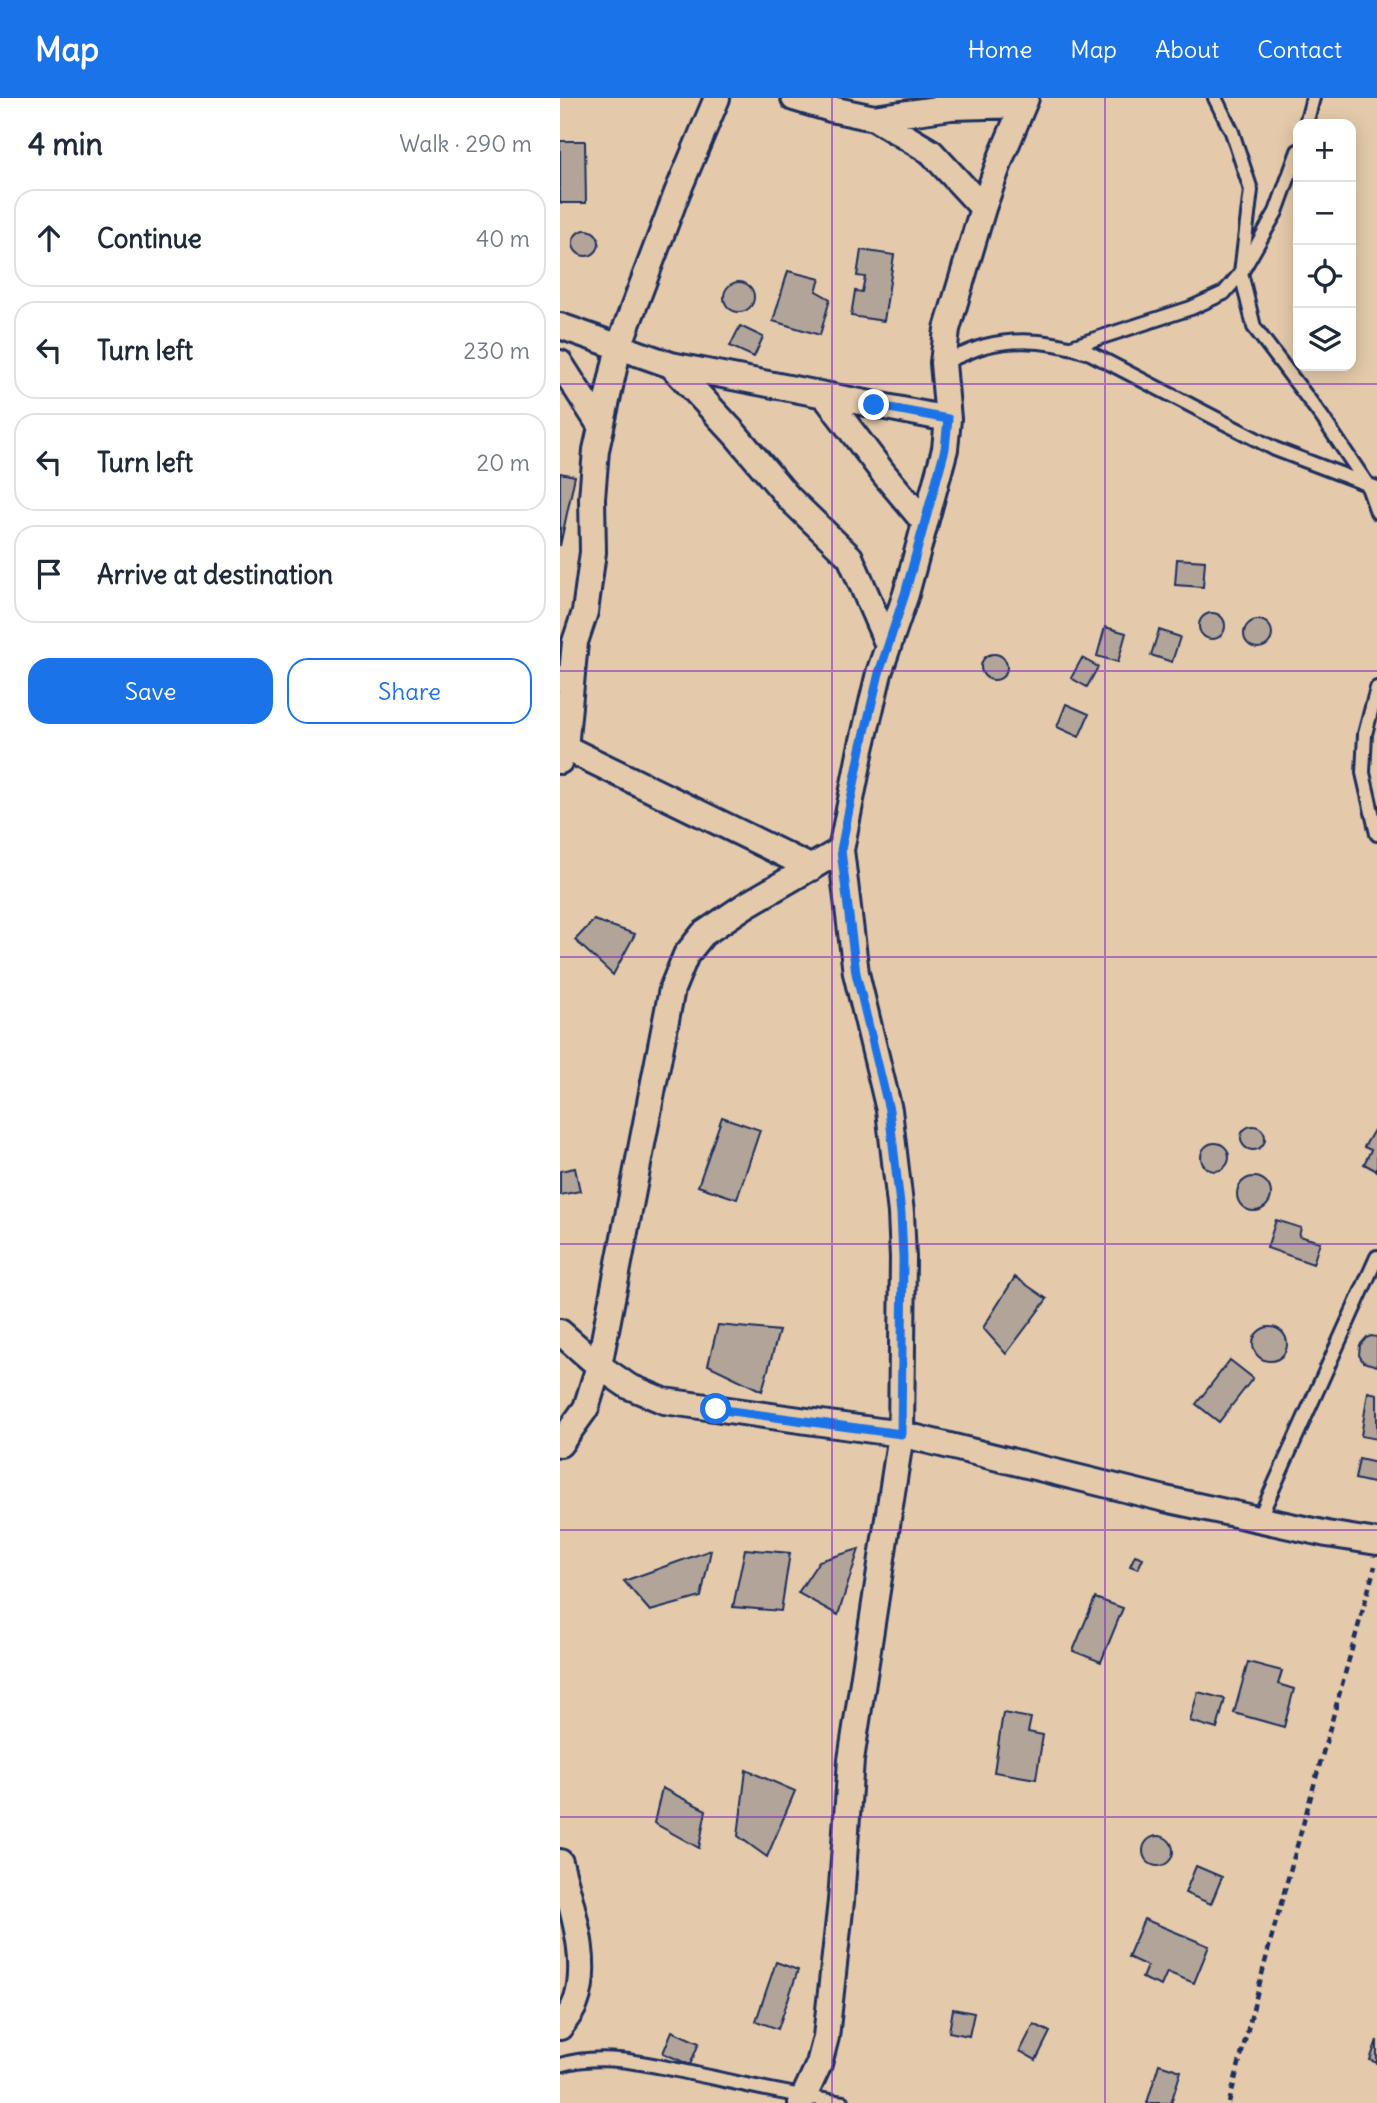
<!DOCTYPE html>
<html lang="en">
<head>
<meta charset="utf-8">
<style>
  :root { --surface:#fff; --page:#f2f2f3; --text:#1f2937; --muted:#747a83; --line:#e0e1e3; --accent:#1a73e8 }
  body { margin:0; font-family:Delius,sans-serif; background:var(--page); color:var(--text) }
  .controls { position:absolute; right:21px; top:21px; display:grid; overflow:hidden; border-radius:14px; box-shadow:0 4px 18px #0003 }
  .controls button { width:63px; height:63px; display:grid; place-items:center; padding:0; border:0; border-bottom:2px solid var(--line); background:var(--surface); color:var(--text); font:35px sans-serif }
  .stop { position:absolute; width:21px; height:21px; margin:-16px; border:5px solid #1a73e8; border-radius:50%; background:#fff }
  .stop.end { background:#1a73e8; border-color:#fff; box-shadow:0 2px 7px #0008 }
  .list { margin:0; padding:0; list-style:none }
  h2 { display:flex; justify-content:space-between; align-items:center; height:91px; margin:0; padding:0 28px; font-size:30px }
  h2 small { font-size:23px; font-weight:400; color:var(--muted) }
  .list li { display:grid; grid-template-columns:46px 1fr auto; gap:21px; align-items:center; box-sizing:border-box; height:98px; margin:0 14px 14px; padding:0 14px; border:2px solid var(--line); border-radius:21px }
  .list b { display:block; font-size:26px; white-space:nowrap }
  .list em { font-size:23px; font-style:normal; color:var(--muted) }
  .actions { display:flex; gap:14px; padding:21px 28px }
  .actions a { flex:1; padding:16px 0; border:2px solid var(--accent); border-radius:21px; text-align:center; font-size:24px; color:var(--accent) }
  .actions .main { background:var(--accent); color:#fff }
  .icon { flex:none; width:38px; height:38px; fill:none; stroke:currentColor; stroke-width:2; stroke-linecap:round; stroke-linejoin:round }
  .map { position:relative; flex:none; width:817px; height:2005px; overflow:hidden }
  header { display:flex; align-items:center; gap:42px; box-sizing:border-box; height:98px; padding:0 35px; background:var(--accent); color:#fff }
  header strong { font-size:33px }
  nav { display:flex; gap:38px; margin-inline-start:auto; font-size:24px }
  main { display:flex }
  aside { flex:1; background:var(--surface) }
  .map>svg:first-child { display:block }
  .building { fill:#b2a498; stroke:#1b2f5e; stroke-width:2 }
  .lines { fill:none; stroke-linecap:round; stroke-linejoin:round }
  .lane-casing { stroke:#1b2f5e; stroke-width:18 }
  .street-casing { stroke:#1b2f5e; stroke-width:30 }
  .path { stroke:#1b2f5e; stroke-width:4.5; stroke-dasharray:7 5; stroke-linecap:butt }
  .lane { stroke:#e4caab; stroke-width:12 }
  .street { stroke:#e4caab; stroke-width:24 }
  .route { stroke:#1a73e8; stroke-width:9 }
  .grid { fill:none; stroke:#7b2cbf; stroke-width:2; stroke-opacity:0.55 }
</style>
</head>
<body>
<header>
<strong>Map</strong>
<nav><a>Home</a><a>Map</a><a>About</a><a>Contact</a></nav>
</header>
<main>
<aside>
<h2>4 min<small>Walk · 290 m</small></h2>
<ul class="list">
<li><svg class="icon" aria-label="ahead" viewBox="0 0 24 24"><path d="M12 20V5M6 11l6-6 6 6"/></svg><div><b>Continue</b></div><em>40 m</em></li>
<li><svg class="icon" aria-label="left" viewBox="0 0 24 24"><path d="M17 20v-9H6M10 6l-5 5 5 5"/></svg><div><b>Turn left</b></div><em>230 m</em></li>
<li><svg class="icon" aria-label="left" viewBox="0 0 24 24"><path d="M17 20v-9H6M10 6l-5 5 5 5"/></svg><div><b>Turn left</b></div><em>20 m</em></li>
<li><svg class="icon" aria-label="arrive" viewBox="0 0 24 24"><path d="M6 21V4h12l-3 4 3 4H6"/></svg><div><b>Arrive at destination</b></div></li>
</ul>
<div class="actions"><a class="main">Save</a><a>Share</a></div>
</aside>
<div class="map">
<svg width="817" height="2005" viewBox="0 0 817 2005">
  <rect width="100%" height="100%" fill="#e4caab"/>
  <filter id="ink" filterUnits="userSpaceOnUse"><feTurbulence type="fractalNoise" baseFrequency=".0143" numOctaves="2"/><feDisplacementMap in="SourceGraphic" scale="14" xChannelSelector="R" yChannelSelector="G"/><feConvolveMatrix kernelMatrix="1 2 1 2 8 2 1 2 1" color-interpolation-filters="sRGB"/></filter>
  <g filter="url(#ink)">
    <path class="building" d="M0,43h25l1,62h-26z
      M13 145a13 13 0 1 1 26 0a13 13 0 1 1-26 0Z
      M301,152l33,5 -10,66 -33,-5 4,-25 7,1 3,-15 -8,-1z
      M228,173l32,8 -4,12 14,8 -10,36 -47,-14z
      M164 199a15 15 0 1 1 30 0a15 15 0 1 1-30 0Z
      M180,228l23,11 -9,20 -24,-11z
      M0,375l15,3 -15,70z
      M617,461l28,2 -2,26 -28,-2z
      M639 528a13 13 0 1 1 26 0a13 13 0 1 1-26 0Z
      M684 536a14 14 0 1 1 28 0a14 14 0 1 1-28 0Z
      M545,529l21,6 -8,29 -21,-6z
      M599,532l21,7 -8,25 -21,-7z
      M421 569a13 13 0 1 1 26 0a13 13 0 1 1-26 0Z
      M522,560l16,9 -11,20 -16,-9z
      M506,606l23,10 -10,23 -22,-10z
      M34,822l41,14 -22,41 -38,-35z
      M162,1019l38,13 -23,69 -39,-13z
      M817,1027v46l-13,-7 7,-14 -7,-3z
      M681 1040a12 12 0 1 1 24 0a12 12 0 1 1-24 0Z
      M641 1059a14 14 0 1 1 28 0a14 14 0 1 1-28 0Z
      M15,1070l5,23 -20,4v-24z
      M677 1096a17 17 0 1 1 34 0a17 17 0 1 1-34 0Z
      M716,1122l25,8 -2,8 21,6 -7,22 -46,-16z
      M455,1179l32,22 -41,55 -23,-26z
      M158,1227l61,6 -17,60 -54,-26z
      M693 1246a17 17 0 1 1 34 0a17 17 0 1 1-34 0Z
      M811,1238l6,1v29l-14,-4 -4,-7 1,-10 6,-7z
      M670,1262l23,18 -34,44 -23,-18z
      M808,1294l9,2v45l-16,-3z
      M799,1361l18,4v21l-22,-5z
      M185,1451l45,4 -9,58 -48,-4z
      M299,1451l-21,66 -40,-22 21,-32z
      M151,1452l-10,47 -51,14 -26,-30z
      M575,1457l8,3 -5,11 -8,-3z
      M535,1500l28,10 -22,54 -28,-11z
      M688,1564l34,9 -4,13 16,5 -10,38 -50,-14z
      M638,1594l27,7 -8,30 -27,-8z
      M443,1615l28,5 -3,14 15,3 -7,44 -42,-7z
      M186,1672l49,21 -28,66 -29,-21z
      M102,1690l44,22 -7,38 -45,-25z
      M583 1753a15 15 0 1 1 30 0a15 15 0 1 1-30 0Z
      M636,1768l26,11 -11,27 -26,-11z
      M584,1821l65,27 -15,37 -27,-11 -6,14 -19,-8 5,-12 -19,-9z
      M216,1864l22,8 -20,59 -22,-8z
      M393,1911l21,4 -5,23 -20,-4z
      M474,1926l16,8 -14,28 -16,-9z
      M112,1933l27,12 -9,22 -27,-12z
      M817,1942v23l-7,-3z
      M599,1966l22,7 -10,32h-24z"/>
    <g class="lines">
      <defs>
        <path id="lane" d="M655,0l17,34 19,58 -10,83 13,54 68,90 45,67 10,28
          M746,26l7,-26
          M511,249l120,-39 33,-15 17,-20 35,-61 22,-61
          M383,265c14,-6 28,-13 42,-17 35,-9 72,-4 105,7l185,96 102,39
          M817,590l-12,46 -2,39 14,61
          M699,1421l118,-262
          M0,1967c48,-15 103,3 150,12 44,10 88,19 133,26"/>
        <path id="street" d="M234,0l37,11 43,9 57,34 52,56
          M314,20l77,-11 72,-2
          M0,228l111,39 277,54
          M0,265l41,64
          M111,267l64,69 54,64 61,59 38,88
          M264,297l60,79 41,49
          M0,647l252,123
          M0,663l5,-13 10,-106 10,-30 8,-60 -1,-54 4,-48 23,-104 58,-153 40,-95
          M0,1234l39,34 29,20 36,15 237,33 264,65 162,35 50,8
          M0,1346l26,-36 13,-42 73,-377 14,-34 17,-21 43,-29 95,-55
          M0,1764c10,41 32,100 15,142 -3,8 -10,16 -15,23
          M241,2005l18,-39 7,-27 15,-136 10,-141 50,-326 2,-176 -2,-45 -12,-103 -33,-137 -15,-123 20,-101 18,-76 27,-79 39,-145 3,-30 -5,-56 4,-34 36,-121 19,-53 24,-57"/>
      </defs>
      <use href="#lane" class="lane-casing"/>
      <use href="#street" class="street-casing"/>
      <path class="path" d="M669,2005l41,-160 105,-377"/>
      <use href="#lane" class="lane"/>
      <use href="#street" class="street"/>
    </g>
  </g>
  <g class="lines" filter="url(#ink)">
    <path class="route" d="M156,1311l185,25 2,-176 -2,-45 -12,-103 -33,-137 -15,-123 20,-101 18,-76 26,-79 40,-145 3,-30 -74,-14"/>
  </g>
  <path class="grid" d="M272,0v2005M545,0v2005M0,286h817M0,573h817M0,859h817M0,1146h817M0,1432h817M0,1719h817"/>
</svg>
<div class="controls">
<button>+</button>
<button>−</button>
<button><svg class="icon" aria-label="locate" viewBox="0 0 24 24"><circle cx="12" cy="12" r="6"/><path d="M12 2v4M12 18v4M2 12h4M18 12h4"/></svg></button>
<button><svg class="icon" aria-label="layers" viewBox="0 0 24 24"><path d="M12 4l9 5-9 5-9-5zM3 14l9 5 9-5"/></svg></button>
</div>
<div class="stop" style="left:156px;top:1311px"></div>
<div class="stop end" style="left:314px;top:307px"></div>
</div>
</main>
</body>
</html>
